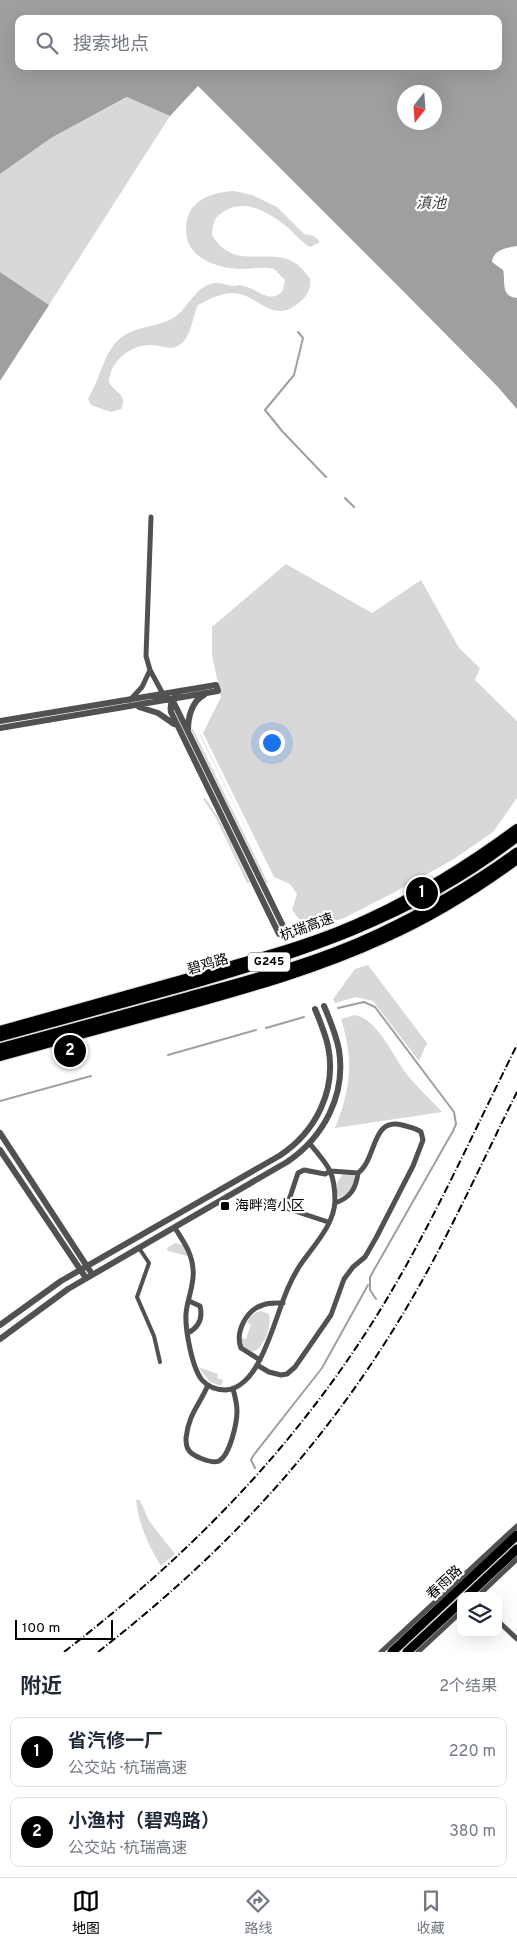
<!DOCTYPE html>
<html lang="zh">
<head>
<meta charset="utf-8">
<style>
  :root { --surface:#fff; --page:#f2f2f3; --text:#1f2937; --muted:#747a83; --line:#e0e1e3; --accent:#000 }
  body { margin:0; font-family:Overpass,"Noto Sans SC",sans-serif; background:var(--page); color:var(--text) }
  .controls { position:absolute; right:15px; bottom:15px; display:grid; overflow:hidden; border-radius:10px; box-shadow:0 5px 20px #0002 }
  .controls button { width:45px; height:45px; display:grid; place-items:center; padding:0; border:0; border-bottom:1px solid var(--line); background:var(--surface); color:var(--text); font:25px sans-serif }
  .compass { position:absolute; left:397px; top:85px; width:45px; height:45px; border-radius:50%; background:var(--surface); box-shadow:0 5px 20px #0002; rotate:197deg }
  .scale { position:absolute; left:15px; bottom:12px; width:98px; box-sizing:border-box; padding-left:5px; border:2px solid #000; border-top:0; font-size:14px; line-height:18px; white-space:nowrap; color:#000; -webkit-text-stroke:4px #fff; paint-order:stroke }
  .you { position:absolute; left:271px; top:742px; width:18px; height:18px; margin:-12px; border:4px solid #fff; border-radius:50%; background:#1a73e8; box-shadow:0 0 0 8px #1a73e833 }
  .badge { display:grid; place-items:center; width:32px; height:32px; border-radius:50%; background:var(--accent); color:#fff; font-size:16px; font-weight:700 }
  .pin { position:absolute; translate:-50% -50%; border:2px solid #fff; box-shadow:0 1px 5px #0006 }
  .list { margin:0; padding:0; list-style:none }
  h2 { display:flex; justify-content:space-between; align-items:center; height:65px; margin:0; padding:0 20px; font-size:21px }
  h2 small { font-size:16px; font-weight:400; color:var(--muted) }
  .list li { display:grid; grid-template-columns:32px 1fr auto; gap:15px; align-items:center; box-sizing:border-box; height:70px; margin:0 10px 10px; padding:0 10px; border:1px solid var(--line); border-radius:10px }
  .list b { display:block; font-size:19px; white-space:nowrap }
  .list p { margin:0; font-size:16px; white-space:nowrap; color:var(--muted) }
  .list em { font-size:16px; font-style:normal; color:var(--muted) }
  .icon { flex:none; width:28px; height:28px; fill:none; stroke:currentColor; stroke-width:2; stroke-linecap:round; stroke-linejoin:round }
  .map { position:relative; flex:none; width:517px; height:1652px; overflow:hidden }
  .search { position:absolute; background:var(--surface); box-shadow:0 5px 20px #0002; left:15px; right:15px; top:15px; height:55px; display:flex; align-items:center; gap:12px; box-sizing:border-box; padding:0 18px; border-radius:10px; color:var(--muted); font-size:19px }
  .sheet { height:225px; background:var(--surface) }
  nav { display:flex; justify-content:space-around; align-items:center; box-sizing:border-box; height:70px; border-top:1px solid var(--line); background:var(--surface); font-size:14px; color:var(--muted) }
  nav a { display:grid; justify-items:center; gap:2px }
  nav .on { color:var(--accent) }
  .map>svg:first-child { display:block }
  .green { fill:#d8d8d8 }
  .water { fill:#9f9f9f; fill-rule:evenodd }
  .lines { fill:none; stroke-linecap:round; stroke-linejoin:round }
  .stream { stroke:#9f9f9f; stroke-width:2 }
  .primary-casing { stroke:#dbdbdb; stroke-width:11 }
  .trunk-casing { stroke:#dbdbdb; stroke-width:11 }
  .motorway-casing { stroke:#dbdbdb; stroke-width:12 }
  .pedestrian { stroke:#515151; stroke-width:4 }
  .minor { stroke:#515151; stroke-width:5 }
  .tertiary { stroke:#515151; stroke-width:6 }
  .primary { stroke:#000; stroke-width:9 }
  .trunk { stroke:#000; stroke-width:9 }
  .motorway { stroke:#000; stroke-width:10 }
  .rail { stroke:#000; stroke-width:2; stroke-dasharray:8 2.5 1 2.5; stroke-linecap:butt }
  .poi-dot { fill:#000; stroke:#fff; stroke-width:2 }
  .labels { text-anchor:middle; dominant-baseline:central; stroke-width:4.5; stroke-linejoin:round; paint-order:stroke }
  .shield { fill:#fff; stroke:#4c4c4c; stroke-width:1 }
  .shield-label { font-size:12px; font-weight:bold; fill:#000 }
  .street-label { font-size:14px; fill:#000; stroke:#fff }
  .poi-label { font-size:14px; fill:#000; stroke:#fff; text-anchor:start }
  .water-label { font-size:15px; font-style:italic; fill:#404040; stroke:#fff }
</style>
</head>
<body>
<div class="map">
<svg width="517" height="1652" viewBox="0 0 517 1652">
  <rect width="100%" height="100%" fill="#fff"/>
  <path class="green" d="M128,97l42,19 -121,189 -49,-33v-98l51,-36z
    M234,191l18,4 25,12 27,27 10,2 6,6 -10,5c-9,-5 -16,-14 -24,-21 -21,-17 -48,-31 -70,-8 -2,4 -4,10 -4,15 0,3 3,7 6,10 18,22 47,9 69,16 10,3 18,12 23,20 1,9 -2,15 -8,21 -30,29 -43,-8 -71,-7 -12,1 -24,7 -33,12 -6,12 -6,30 -17,39 -10,8 -19,1 -30,1 -21,0 -41,16 -42,37 5,11 20,12 12,27l-10,3 -20,-7 -3,-6c2,-5 5,-9 7,-14 9,-20 14,-46 38,-54 15,-6 29,-5 43,-15 13,-9 21,-33 41,-33 6,0 12,3 18,3 7,0 0,-2 8,0 14,2 28,20 40,4l2,-10 -11,-11c-10,-3 -21,0 -31,0 -21,0 -52,-8 -56,-32 -2,-8 -1,-18 3,-26 10,-15 28,-19 44,-20z
    M286,564l86,49 49,-33 38,68 21,20 -5,12 42,41v77l-24,34 -39,27 -61,34 -49,25 -37,11 -15,-19 5,-16 -7,-10 -16,-7 -71,-144 18,-36 -9,-42v-28z
    M192,729h1l75,154h-2l-75,-153z
    M200,735h1l70,145z
    M205,798l13,19 32,66h-3l-31,-65 -13,-19z
    M368,965l59,78 -8,18 -46,-60 -17,-4 -21,6 -2,-4 22,-30z
    M355,1015c22,4 38,40 50,57 11,14 25,27 37,40l-107,16c16,-40 19,-68 6,-109z
    M350,1174l4,2 1,4 -4,11 -12,7 -2,-4v-11l5,-8z
    M175,1243l8,2 5,11 -20,-5 -1,-3z
    M261,1311l8,3c3,11 -4,33 -16,38l-9,-4 -2,-3v-7l4,1 5,-15 -4,-1c3,-7 7,-10 14,-12z
    M198,1367l20,7 -1,4 6,2 -2,6 -11,-4z
    M136,1500h4l9,21 26,33 -14,12c-13,-21 -22,-41 -25,-66z"/>
  <path class="water" d="M0,0h517v246c-11,2 -24,4 -25,16l11,8c3,12 -3,26 14,28v111l-20,-23 -93,-94 -206,-206 -28,30 -43,-19 -76,41 -51,36zM19,19h479v47h-479zM404,92h30v30h-30z
    M0,272l49,33 -49,76z"/>
  <g class="lines">
    <path class="stream" d="M298,332l5,6 -9,37 -29,35 17,21 44,46
      M345,498l9,9
      M338,1008l26,-6 11,5 79,105 2,12 -3,7 -83,146v13l6,9
      M266,1028l38,-11
      M168,1055l88,-25
      M0,1101l91,-25
      M255,1468l-4,-8 2,-4 69,-88 46,-83"/>
    <defs>
      <path id="primary" d="M467,1596l50,-47
        M392,1652l125,-117
        M407,1652l54,-50"/>
      <path id="trunk" d="M0,1037c58,-16 116,-32 175,-48 122,-34 241,-72 342,-152
        M0,1048c63,-17 127,-35 190,-52 63,-17 127,-34 187,-62 49,-23 96,-50 140,-82"/>
      <path id="motorway" d="M0,1031c66,-18 131,-37 196,-55 60,-17 120,-32 176,-59 51,-24 99,-54 145,-88
        M0,1056c61,-17 122,-33 183,-50 68,-19 136,-38 201,-68 47,-21 91,-48 133,-79"/>
    </defs>
    <use href="#primary" class="primary-casing"/>
    <use href="#trunk" class="trunk-casing"/>
    <use href="#motorway" class="motorway-casing"/>
    <path class="pedestrian" d="M139,1248l10,15 -12,34 17,39 6,26"/>
    <path class="minor" d="M151,517l-5,139 4,14 13,24
      M130,700l12,-13 8,-17
      M335,1203c15,-5 21,-14 23,-30
      M175,1228c8,13 17,25 18,41 2,15 -6,30 -7,45 -1,15 6,54 16,66 6,7 15,10 24,10 14,-1 25,-14 31,-25 19,-33 24,-74 46,-104 13,-18 31,-37 32,-60 0,-29 -7,-36 -25,-57
      M188,1333c11,-6 15,-15 12,-27l-11,-5
      M260,1360l-19,-12c-6,-16 5,-38 22,-43 6,-3 14,-2 20,-2
      M257,1365l12,7 12,3 6,-1 8,-7 36,-52 13,-36 9,-12 12,-10 11,-19 37,-72 10,-26 -2,-8c-5,-4 -12,-5 -19,-7 -31,-8 -25,34 -44,48l-27,-2 -6,3 -21,-4 -6,3 -10,30 1,6 39,13
      M208,1385c-9,21 -19,28 -22,53 0,4 0,8 2,11 3,7 24,15 31,12 11,-6 18,-38 18,-50 0,-7 -2,-15 -4,-22
      M478,1596l39,-37
      M498,1621l19,18
      M381,1652l136,-126
      M418,1652l43,-40"/>
    <path class="tertiary" d="M153,696l19,3 114,233 -7,2 -108,-222c-2,-9 3,-15 9,-21
      M139,707l19,6 16,11
      M0,721l216,-36 2,6 -218,37
      M188,730c0,-13 4,-29 16,-35
      M0,1133l92,141
      M0,1150l86,128
      M0,1325l61,-44 218,-125c37,-24 58,-66 49,-110 -3,-13 -8,-25 -13,-37
      M0,1339l68,-50 219,-127c37,-25 59,-67 52,-112 -3,-16 -9,-30 -15,-44"/>
    <use href="#primary" class="primary"/>
    <use href="#trunk" class="trunk"/>
    <use href="#motorway" class="motorway"/>
    <path class="rail" d="M64,1652c119,-92 221,-194 303,-321 58,-90 102,-190 150,-286
      M98,1652c127,-99 227,-206 309,-345 41,-69 74,-143 110,-215"/>
  </g>
  <rect class="poi-dot" x="220" y="1201" width="10" height="10" rx="2.5"/>
  <g class="labels">
    <rect class="shield" x="248" y="952.5" width="42" height="19" rx="4"/>
    <g class="shield-label">
      <text x="269" y="962">G245</text>
    </g>
    <g class="street-label">
      <text transform="translate(307 928) rotate(-20)">杭瑞高速</text>
      <text transform="translate(208 965) rotate(-16)">碧鸡路</text>
      <text transform="translate(445 1583) rotate(-43)">春雨路</text>
    </g>
    <g class="poi-label">
      <text x="235" y="1206">海畔湾小区</text>
    </g>
    <g class="water-label">
      <text x="431" y="204">滇池</text>
    </g>
  </g>
</svg>
<div class="controls">
<button><svg class="icon" aria-label="layers" viewBox="0 0 24 24"><path d="M12 4l9 5-9 5-9-5zM3 14l9 5 9-5"/></svg></button>
</div>
<svg class="compass" viewBox="-18 -18 36 36"><path d="M0-13l5 13h-10z" fill="#e53935"/><path d="M0 13l5-13h-10z" fill="#747a83"/></svg>
<div class="scale">100 m</div>
<div class="you"></div>
<div class="pin badge" style="left:422px;top:893px">1</div>
<div class="pin badge" style="left:70px;top:1051px">2</div>
<div class="search"><svg class="icon" aria-label="search" viewBox="0 0 24 24"><circle cx="10" cy="10" r="6"/><path d="M15 15l6 6"/></svg>搜索地点</div>
</div>
<section class="sheet">
<h2>附近<small>2个结果</small></h2>
<ul class="list">
<li><span class="badge">1</span><div><b>省汽修一厂</b><p>公交站 · 杭瑞高速</p></div><em>220 m</em></li>
<li><span class="badge">2</span><div><b>小渔村（碧鸡路）</b><p>公交站 · 杭瑞高速</p></div><em>380 m</em></li>
</ul>
</section>
<nav>
<a class="on"><svg class="icon" aria-label="map" viewBox="0 0 24 24"><path d="M3 6l6-2 6 2 6-2v14l-6 2-6-2-6 2zM9 4v14M15 6v14"/></svg>地图</a>
<a><svg class="icon" aria-label="directions" viewBox="0 0 24 24"><path d="M12 3l9 9-9 9-9-9zM9 14v-3h6M13 9l2 2-2 2"/></svg>路线</a>
<a><svg class="icon" aria-label="saved" viewBox="0 0 24 24"><path d="M7 4h10v16l-5-4-5 4z"/></svg>收藏</a>
</nav>
</body>
</html>
